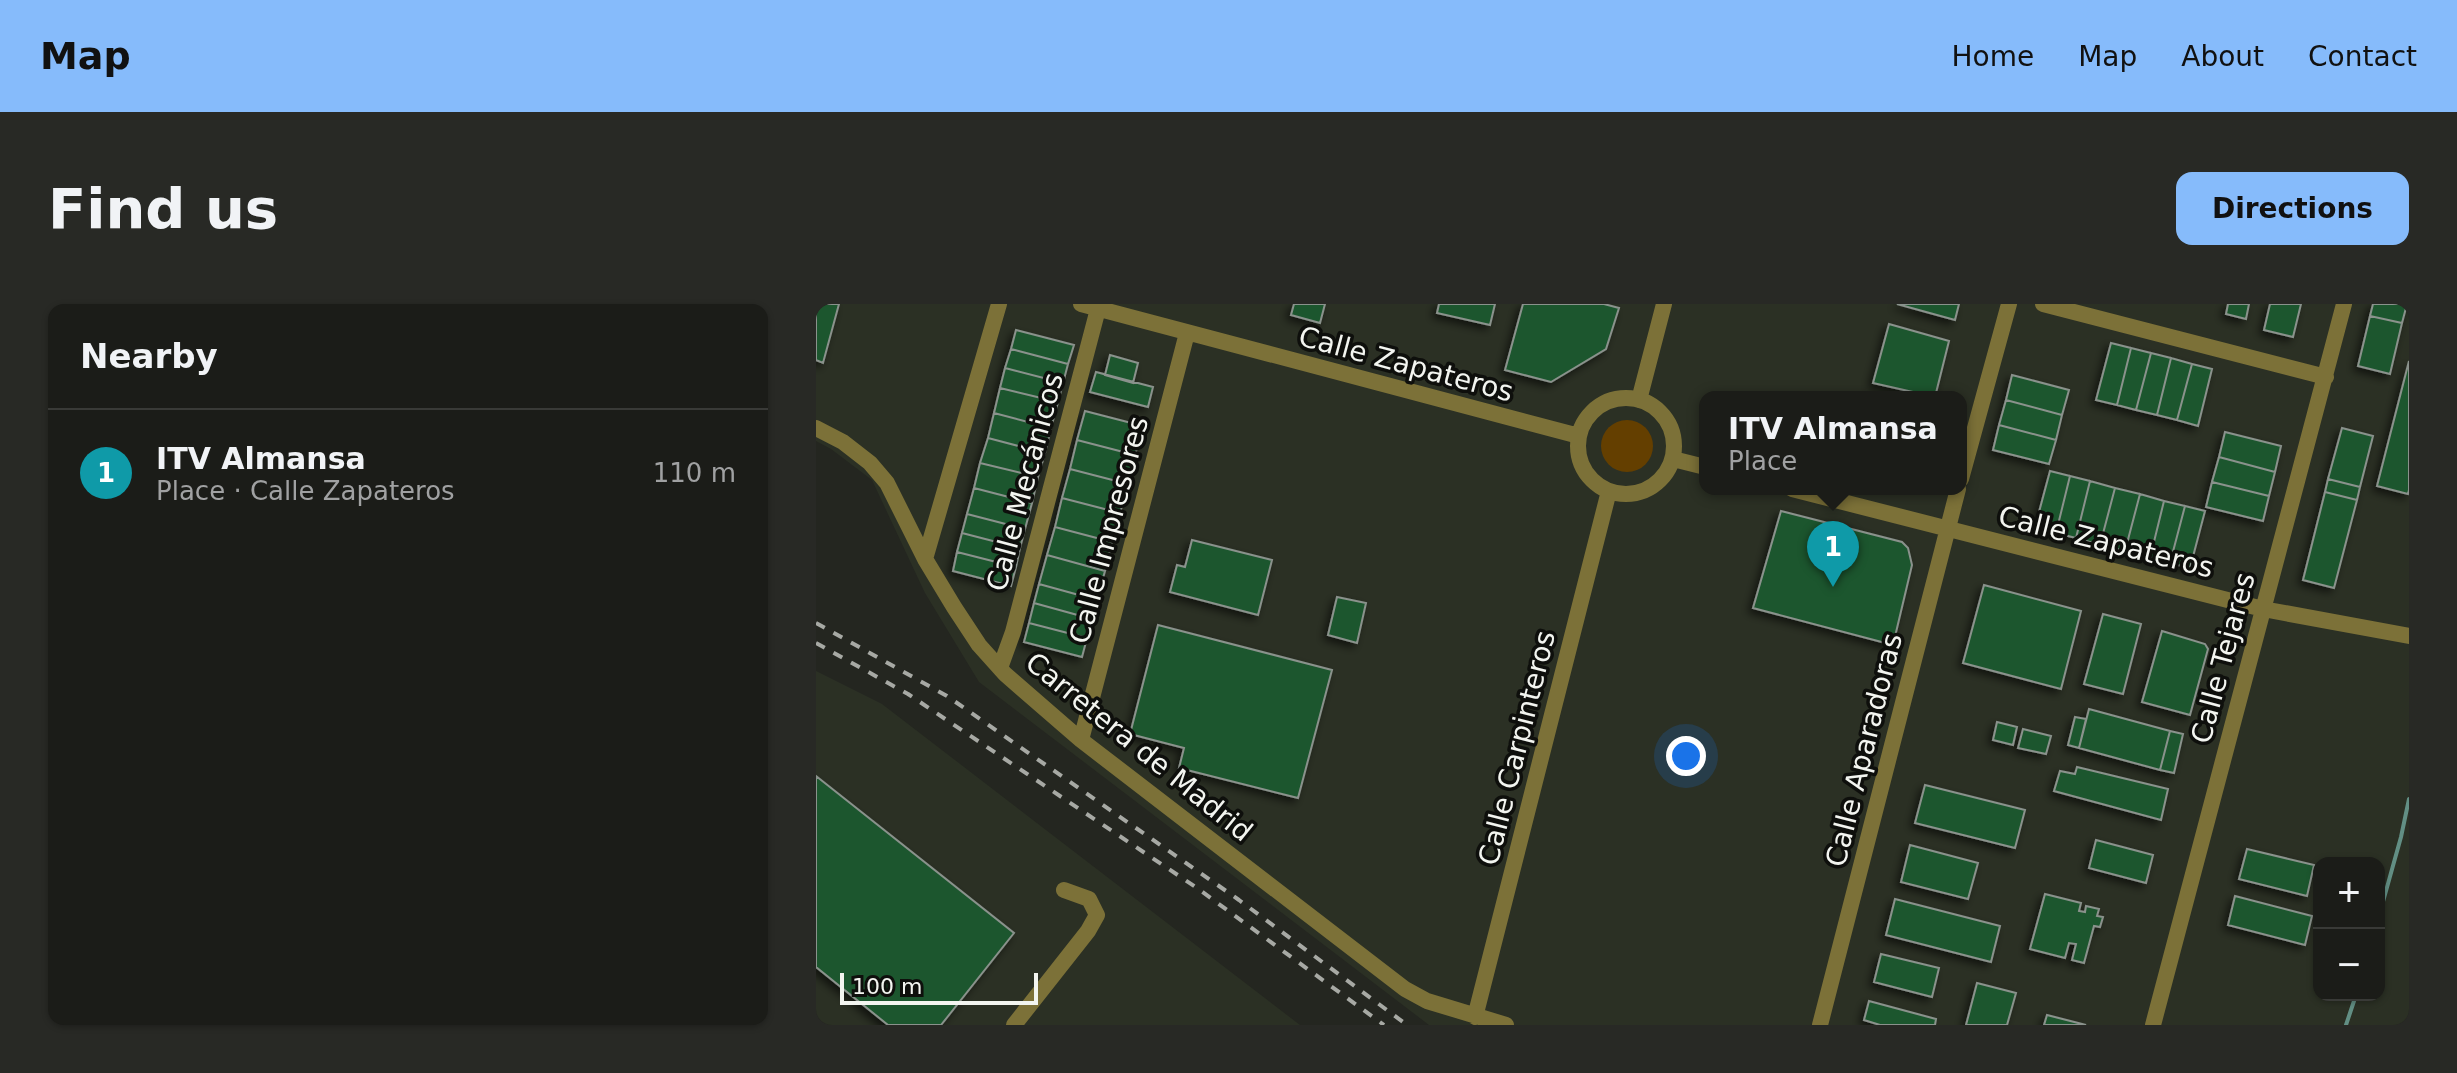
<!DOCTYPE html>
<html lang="en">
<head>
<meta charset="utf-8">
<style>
  :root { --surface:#1b1c18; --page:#282925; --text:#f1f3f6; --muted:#a0a1a2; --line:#393a37; --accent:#86bbfb }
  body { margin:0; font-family:"DejaVu Sans",sans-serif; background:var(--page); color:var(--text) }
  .controls { position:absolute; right:24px; bottom:24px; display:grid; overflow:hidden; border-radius:16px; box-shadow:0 2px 6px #0004 }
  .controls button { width:72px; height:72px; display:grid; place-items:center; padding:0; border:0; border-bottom:2px solid var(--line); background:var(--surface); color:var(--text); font:40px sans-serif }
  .scale { position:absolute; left:24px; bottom:20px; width:198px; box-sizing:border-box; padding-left:8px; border:4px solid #f3f5f0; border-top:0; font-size:22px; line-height:28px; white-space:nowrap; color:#f3f5f0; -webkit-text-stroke:6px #0e0f0c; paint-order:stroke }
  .you { position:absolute; left:870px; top:452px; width:28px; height:28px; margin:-20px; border:6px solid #fff; border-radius:50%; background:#1a73e8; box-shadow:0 0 0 12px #1a73e833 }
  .badge { display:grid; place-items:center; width:52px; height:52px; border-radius:50%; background:var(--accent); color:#fff; font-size:26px; font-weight:700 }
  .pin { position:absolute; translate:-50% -66px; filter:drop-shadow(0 2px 4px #0008) }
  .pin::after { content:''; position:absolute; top:42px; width:28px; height:24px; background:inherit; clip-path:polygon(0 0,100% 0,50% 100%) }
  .popup { position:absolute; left:883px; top:87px; width:268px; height:104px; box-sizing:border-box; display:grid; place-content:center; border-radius:16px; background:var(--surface); filter:drop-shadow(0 2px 6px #0005); font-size:26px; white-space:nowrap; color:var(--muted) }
  .popup b { font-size:30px; color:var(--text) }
  .popup::after { content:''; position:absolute; left:50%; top:100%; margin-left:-16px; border:16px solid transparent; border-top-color:var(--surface) }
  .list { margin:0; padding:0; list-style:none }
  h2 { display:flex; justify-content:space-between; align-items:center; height:104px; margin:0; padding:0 32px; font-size:34px }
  h2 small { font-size:26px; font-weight:400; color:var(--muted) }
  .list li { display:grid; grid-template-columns:52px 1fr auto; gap:24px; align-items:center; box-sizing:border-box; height:128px; padding:0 32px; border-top:2px solid var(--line) }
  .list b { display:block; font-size:30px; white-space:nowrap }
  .list p { margin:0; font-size:26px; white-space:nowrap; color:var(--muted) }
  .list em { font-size:26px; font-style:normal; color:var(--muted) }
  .map { position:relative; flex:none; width:1593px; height:721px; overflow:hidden; border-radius:16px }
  header { display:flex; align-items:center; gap:48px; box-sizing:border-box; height:112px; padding:0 40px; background:var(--accent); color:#111 }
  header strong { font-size:38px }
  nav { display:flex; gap:44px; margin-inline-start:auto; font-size:28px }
  .intro { display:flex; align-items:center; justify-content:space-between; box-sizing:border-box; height:192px; padding:0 48px }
  h1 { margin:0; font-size:56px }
  .button { padding:20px 36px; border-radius:16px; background:var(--accent); color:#111; font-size:28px; font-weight:700 }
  main { display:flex; gap:48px; padding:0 48px }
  aside { flex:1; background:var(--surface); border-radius:16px; box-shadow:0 2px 6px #0004 }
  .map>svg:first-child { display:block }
  .built { fill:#2b3024; fill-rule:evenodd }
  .green { fill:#643f00 }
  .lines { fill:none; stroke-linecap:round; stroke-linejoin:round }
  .stream { stroke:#628f84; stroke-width:4 }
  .building { fill:#1c572e; stroke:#8a928c; stroke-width:2; filter:url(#shadow) }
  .street { stroke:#7c7138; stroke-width:16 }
  .rail { stroke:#a7a9a4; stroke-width:4; stroke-dasharray:10 10; stroke-linecap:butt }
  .labels { text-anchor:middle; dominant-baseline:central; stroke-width:7; stroke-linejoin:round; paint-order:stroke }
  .street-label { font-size:28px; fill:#f3f5f0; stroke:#0e0f0c }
</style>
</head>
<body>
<header>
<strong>Map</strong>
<nav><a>Home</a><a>Map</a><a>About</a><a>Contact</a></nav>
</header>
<div class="intro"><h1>Find us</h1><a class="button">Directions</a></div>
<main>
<aside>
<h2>Nearby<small></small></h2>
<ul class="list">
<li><span class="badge" style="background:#0f9aa8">1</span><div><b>ITV Almansa</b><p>Place · Calle Zapateros</p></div><em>110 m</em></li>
</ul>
</aside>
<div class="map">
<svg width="1593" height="721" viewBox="0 0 1593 721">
  <defs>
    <filter id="shadow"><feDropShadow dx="-4" dy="4" stdDeviation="4" flood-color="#0009"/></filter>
  </defs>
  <rect width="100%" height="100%" fill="#242620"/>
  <path class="built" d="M0,0h1593v721h-980l-450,-343 -54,-89 -53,-113 -41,-31 -15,-8zM889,93h256v92h-256zM1503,559h60v132h-60z
    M0,367l66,33 418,321h-484z"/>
  <path class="green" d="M785 142a26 26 0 1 1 52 0a26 26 0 1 1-52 0Z"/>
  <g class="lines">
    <path class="stream" d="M1563,612l22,-79 8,-38
      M1530,721l10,-30"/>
  </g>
  <path class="building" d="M0,0h23l-16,59 -7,-3z
    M478,0h31l-5,19 -29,-8z
    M623,0h56l-5,21 -53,-12z
    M707,0h81l15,4 -13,41 -55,33 -46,-12z
    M1081,0h62l-4,16z
    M1412,0h21l-3,15 -20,-5z
    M1454,0h31l-8,33 -29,-7z
    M1557,0h34l-5,19 -32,-7z
    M1554,12l32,7 -12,51 -32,-8z
    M1073,20l60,17 -14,56 -62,-14z
    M200,26l58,15 -6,19 -57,-15z
    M1295,39l20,5 -14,57 -21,-5z
    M1315,44l20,5 -15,57 -19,-5z
    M195,45l57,15 -5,19 -58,-15z
    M1335,49l20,5 -14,57 -21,-5z
    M294,51l28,8 -5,20 -28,-8z
    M1355,54l21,6 -15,56 -20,-5z
    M1593,57v129l-1,4 -31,-8z
    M1376,60l20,5 -14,57 -21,-6z
    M189,64l58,15 -5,19 -58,-14z
    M280,68l57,15 -5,20 -58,-15z
    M1196,71l57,15 -7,25 -56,-15z
    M184,84l58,14 -7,26 -57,-15z
    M1190,96l56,15 -6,25 -57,-15z
    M269,107l58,15 -8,29 -58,-15z
    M178,109l57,15 -6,25 -57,-15z
    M1183,121l57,15 -7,24 -56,-14z
    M1526,124l31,8 -13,51 -32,-8z
    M1409,128l56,14 -6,26 -56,-15z
    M172,134l57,15 -7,24 -58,-14z
    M261,136l58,15 -7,29 -58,-15z
    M1403,153l56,15 -6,24 -57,-14z
    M164,159l58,14 -6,26 -58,-15z
    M254,165l58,15 -8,29 -58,-15z
    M1234,167l20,5 -14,57 -21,-6z
    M1254,172l20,5 -14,57 -20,-5z
    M1512,175l32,8 -3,13 -32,-8z
    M1274,177l25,7 -15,57 -24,-7z
    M1396,178l57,14 -6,25 -57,-14z
    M158,184l58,15 -7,26 -58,-15z
    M1299,184l25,6 -15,57 -25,-6z
    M1509,188l32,8 -23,88 -31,-8z
    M1324,190l24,7 -14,57 -25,-7z
    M246,194l58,15 -8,29 -57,-15z
    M1348,197l21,5 -15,57 -20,-5z
    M1369,202l20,5 -15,57 -20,-5z
    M965,207l121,31 6,6 4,17 -19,80 -140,-37z
    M151,210l58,15 -5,19 -58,-15z
    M239,223l57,15 -7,29 -58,-16z
    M146,229l58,15 -4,19 -59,-15z
    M376,236l80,20 -14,55 -88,-23 7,-27 8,2z
    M141,248l59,15 -5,19 -58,-15z
    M231,251l58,16 -8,29 -58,-16z
    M223,280l58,16 -5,19 -58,-16z
    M1168,281l97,26 -20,78 -98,-26z
    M521,293l29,6 -9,40 -29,-8z
    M218,299l58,16 -5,19 -58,-15z
    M1287,310l38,10 -18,70 -39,-10z
    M213,319l58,15 -5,19 -58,-15z
    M342,321l174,45 -34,128 -119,-30 5,-20 -54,-14z
    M1346,327l43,13 3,5 -18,66 -48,-13z
    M1273,405l81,22 -10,39 -81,-22z
    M1259,413l11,2 -7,29 -11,-3z
    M1181,418l20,5 -4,18 -20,-5z
    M1207,425l28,7 -5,18 -28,-6z
    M1354,427l13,3 -9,39 -14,-3z
    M1261,463l91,22 -7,31 -107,-29 6,-20 15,3z
    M0,472l198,157 -73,92h-53l-72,-58z
    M1109,481l100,25 -10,38 -100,-25z
    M1280,536l57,15 -7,28 -57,-15z
    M1094,541l68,18 -10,36 -67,-17z
    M1431,545l67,16 -7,31 -68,-17z
    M1229,590l36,9 -2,8 6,1 1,-6 13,3 -2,7 6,1 -3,10 -6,-1 -10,37 -12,-3 4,-16 -7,-1 -4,15 -35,-9z
    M1419,592l77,20 -7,29 -77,-20z
    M1079,595l105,27 -9,36 -105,-27z
    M1065,650l58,14 -7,29 -58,-15z
    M1161,679l39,10 -9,32h-41z
    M1053,697l67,18 -1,6h-55l-16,-5z
    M1231,711l39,10h-42z"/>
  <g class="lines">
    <path class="street" d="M265,0l498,132
      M1227,0l283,73
      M762 142a48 48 0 1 1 96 0a48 48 0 1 1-96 0Z
      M823,96l25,-96
      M0,124l27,14 27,21 17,20 38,76 29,48 25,38 26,29 76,66 324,249 22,12 79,24
      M857,155l32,8
      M1145,175l48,-175
      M976,185l471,120 146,27
      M109,255l74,-255
      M184,364l13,-36 85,-323
      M265,436l106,-407
      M659,713l134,-526
      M198,721l74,-94 9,-16 -8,-16 -25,-9
      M1004,721l138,-536
      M1337,721l191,-721"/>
    <path class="rail" d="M0,319l131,73 292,204 168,125
      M0,339l92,51 289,194 187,137"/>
  </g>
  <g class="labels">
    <g class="street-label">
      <text transform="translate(590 60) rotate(15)">Calle Zapateros</text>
      <text transform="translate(209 178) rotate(-75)">Calle Mecánicos</text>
      <text transform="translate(293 226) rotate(-75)">Calle Impresores</text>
      <text transform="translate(1290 238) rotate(14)">Calle Zapateros</text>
      <text transform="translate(1407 354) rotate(-75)">Calle Tejares</text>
      <text transform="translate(323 443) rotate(39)">Carretera de Madrid</text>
      <text transform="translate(701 444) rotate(-76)">Calle Carpinteros</text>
      <text transform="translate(1048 446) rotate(-76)">Calle Aparadoras</text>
    </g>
  </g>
</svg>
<div class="controls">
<button>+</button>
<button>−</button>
</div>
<div class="scale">100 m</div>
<div class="you"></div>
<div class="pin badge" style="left:1017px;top:283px;background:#0f9aa8">1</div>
<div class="popup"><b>ITV Almansa</b>Place</div>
</div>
</main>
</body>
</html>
